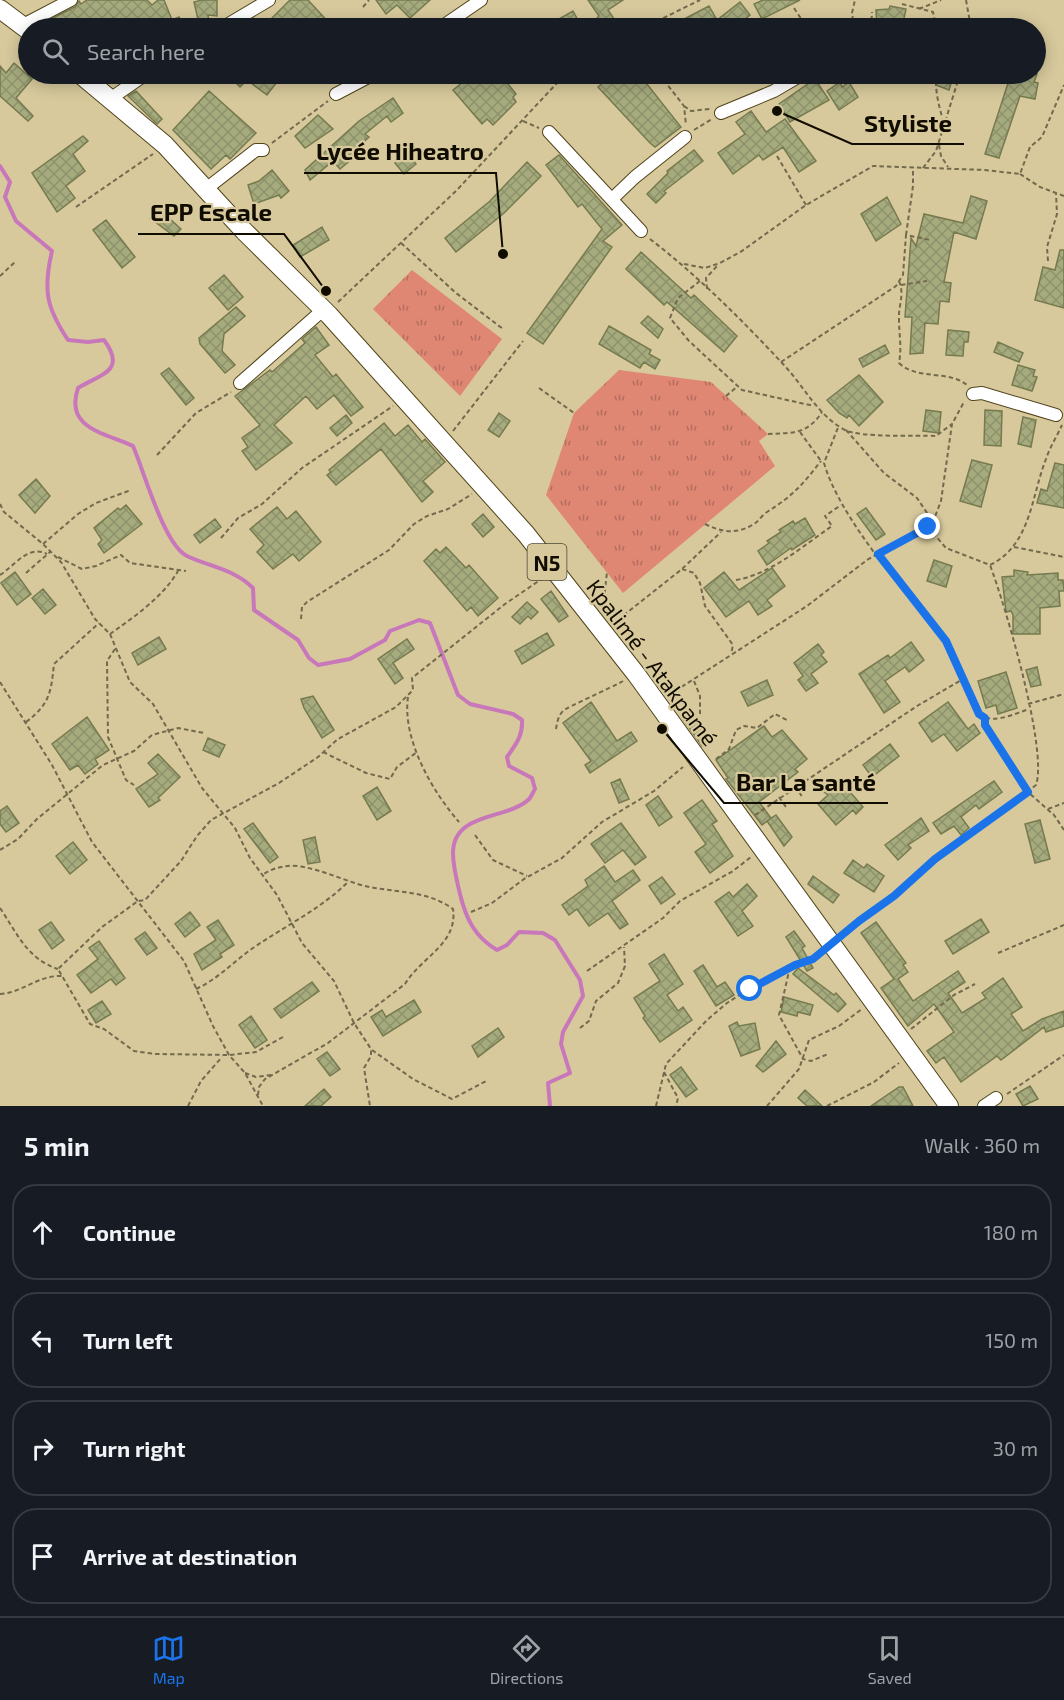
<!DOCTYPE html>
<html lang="en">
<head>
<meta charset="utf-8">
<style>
  :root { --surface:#171b24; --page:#20242c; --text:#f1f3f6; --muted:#9ea1a6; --line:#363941; --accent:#1a73e8 }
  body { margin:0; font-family:"Exo 2",sans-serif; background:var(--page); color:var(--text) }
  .stop { position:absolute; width:18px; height:18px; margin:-14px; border:4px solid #1a73e8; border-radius:50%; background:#fff }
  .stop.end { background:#1a73e8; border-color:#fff; box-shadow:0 2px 6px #0008 }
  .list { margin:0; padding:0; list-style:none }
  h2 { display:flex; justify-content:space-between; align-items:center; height:78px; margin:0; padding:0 24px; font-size:26px }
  h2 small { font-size:20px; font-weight:400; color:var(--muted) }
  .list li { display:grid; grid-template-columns:39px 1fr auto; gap:18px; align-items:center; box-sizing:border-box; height:96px; margin:0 12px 12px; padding:0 12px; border:2px solid var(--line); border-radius:24px }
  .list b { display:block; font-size:22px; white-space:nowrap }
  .list em { font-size:20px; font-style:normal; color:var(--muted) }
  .icon { flex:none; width:33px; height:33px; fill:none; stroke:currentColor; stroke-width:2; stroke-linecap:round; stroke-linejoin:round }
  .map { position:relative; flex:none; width:1064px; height:1106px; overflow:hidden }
  .search { position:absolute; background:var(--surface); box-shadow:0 3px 15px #0003; left:18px; right:18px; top:18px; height:66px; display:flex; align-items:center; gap:15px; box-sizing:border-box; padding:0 21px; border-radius:33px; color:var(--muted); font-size:22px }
  .sheet { height:510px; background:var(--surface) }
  nav { display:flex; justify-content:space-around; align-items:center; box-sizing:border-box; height:84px; border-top:2px solid var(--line); background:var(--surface); font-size:16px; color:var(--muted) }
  nav a { display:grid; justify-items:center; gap:3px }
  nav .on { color:var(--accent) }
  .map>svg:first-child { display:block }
  .park { fill:url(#park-tufts) }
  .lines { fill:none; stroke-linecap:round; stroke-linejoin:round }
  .stream { stroke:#c877ba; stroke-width:4 }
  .building { fill:url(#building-cross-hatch); stroke:#767a4f; stroke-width:1.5 }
  .minor-casing { stroke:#51441a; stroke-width:14 }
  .primary-casing { stroke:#51441a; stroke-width:20 }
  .path { stroke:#73694d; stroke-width:2; stroke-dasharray:4.5 3; stroke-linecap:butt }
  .minor { stroke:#fff; stroke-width:12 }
  .primary { stroke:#fff; stroke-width:18 }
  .route { stroke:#1a73e8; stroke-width:8 }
  .labels { text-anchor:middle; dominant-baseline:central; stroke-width:4.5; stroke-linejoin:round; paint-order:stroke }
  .shield { fill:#d7c99c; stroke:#4c452f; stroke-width:1.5 }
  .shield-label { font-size:21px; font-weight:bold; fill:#110c00 }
  .street-label { font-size:22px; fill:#110c00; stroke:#d7c99c }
  .leader { fill:none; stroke:#110c00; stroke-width:2 }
  .callout-dot { fill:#110c00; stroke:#d7c99c; stroke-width:2 }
  .callout-label { font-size:24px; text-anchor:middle; font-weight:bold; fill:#110c00; stroke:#d7c99c; stroke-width:4.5; stroke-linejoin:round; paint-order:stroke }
</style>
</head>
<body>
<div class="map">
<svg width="1064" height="1106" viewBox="0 0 1064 1106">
  <defs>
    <pattern id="park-tufts" width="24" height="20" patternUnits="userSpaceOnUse" patternTransform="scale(1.5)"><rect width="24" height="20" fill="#e08774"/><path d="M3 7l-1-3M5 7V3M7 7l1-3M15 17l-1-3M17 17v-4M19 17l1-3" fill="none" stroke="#b46d5d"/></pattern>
    <pattern id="building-cross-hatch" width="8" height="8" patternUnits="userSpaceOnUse" patternTransform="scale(1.5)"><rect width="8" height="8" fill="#a6ab7e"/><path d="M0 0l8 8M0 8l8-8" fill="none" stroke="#8e926b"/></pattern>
  </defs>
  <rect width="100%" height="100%" fill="#d7c99c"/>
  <path class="park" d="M412,270l90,69 -42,57 -87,-87z
    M619,370l92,12 57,52 -9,7 16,25 -152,127 -77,-98 28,-82z"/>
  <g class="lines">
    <path class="stream" d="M0,166l10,16 -5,15 11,24 36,30c-9,39 -6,56 16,89l20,2 16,-2c23,31 -3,34 -26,48 -14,41 28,45 55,58 11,25 31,99 54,110 23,11 47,13 66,32l1,22 44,30 11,18 9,7 32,-6 35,-19 5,-9 29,-11 11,3 28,72 12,9 43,10 9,6c1,16 -6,24 -15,37l2,9 23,12 3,11c-2,3 -4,9 -7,11 -22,20 -75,12 -75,53 0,14 4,28 7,41 6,25 15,43 37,56l10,-5 12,-13 24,1 12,7 25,40 3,16 -20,36 -2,12 9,29 -22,10 2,23"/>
  </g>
  <path class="building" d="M87,0h60l5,5 6,-5h6l8,20 7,-3 5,11h-62l-9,-10 -16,10h-37l-7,-10 22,-11 4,-6 2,3z
    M202,0h15v16l-9,-1 2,13h-10l-6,-26z
    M290,0h18l22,24 -5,4h-51l-5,-7z
    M376,0h54l-20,18 -13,-13 -11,9z
    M588,0h35l-15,10 12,18h-18l-6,-9 3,-3z
    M763,0h37l-38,19 -8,-15z
    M740,2l10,13 -17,13h-66l42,-22 8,14z
    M890,6l16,3 -4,19h-23l-2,-2 -1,-16 13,-1z
    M573,11l7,13 -7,4h-30z
    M14,63l18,16 -16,19 17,18 -5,5 -28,-25v-30l6,7z
    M227,74h56l-16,21 -20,-15 -7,7z
    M473,74h19l4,4 4,-4 16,20 -3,3 3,5 -23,23 -6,-6 -5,5 -29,-34z
    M612,74h27l42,53 -26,20 -5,-4 -52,-56z
    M940,74h14l-5,16 -13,-5z
    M1011,74h26l-3,8 4,1 -3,16 -15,-3 -21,62 -14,-4z
    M815,79l14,21 -39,22 -11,-18z
    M840,82l2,5 7,-5 9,15 -19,13 -12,-19z
    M136,91l26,28 -5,5 -29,-28z
    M209,91l47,42 -26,26 -4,-4 -15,14 -38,-39z
    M393,98l10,15 -12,9 -4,-6 -22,18 4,3 -15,14 3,4 -17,14 -7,-8 -23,19 -5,-10 54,-49z
    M751,111l15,21 19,-13 31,42 -17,11 -16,-25 -20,13 -4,-5 -26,19 -15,-21 27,-19 -9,-12z
    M318,115l15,14 -28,19 -10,-12z
    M83,136l5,5 -15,13 12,17 -19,15 9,12 -18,14 -25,-39z
    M694,150l9,11 -39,30 2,2 -10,10 -9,-9 21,-21 -1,-2z
    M407,153l9,11 -12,10 -9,-11z
    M559,155l63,70 -19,16 9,6 -69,97 -16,-11 75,-104 -20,-25 -4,3 -32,-42z
    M527,162l14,14 -38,38 -47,38 -11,-14 45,-37z
    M272,170l17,21 -8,7 -2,-3 -25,9 -6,-19 11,-4z
    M971,196l16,5 -11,38 -22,-7 -10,50 7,1 -2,19 -9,-1 -2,23 -13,-1 -2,30 -13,1 2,-37h-7l6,-79 5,8 8,-32 39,9z
    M887,197l14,27 -25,17 -15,-27z
    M158,208l23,21 -7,7 -24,-18z
    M106,220l29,37 -13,11 -29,-38z
    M322,227l7,13 -29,17 -7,-12z
    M1060,250h4v58l-29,-8 8,-33 12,3z
    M641,252l50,46 3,-3 43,41 -13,16 -57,-50 -3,3 -38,-36z
    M224,275l19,22 -15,13 -19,-22z
    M236,307l9,9 -21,18 -2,17 13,14 -10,8 -25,-29 -1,-6z
    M648,316l15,13 -5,9 -17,-15z
    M609,326l42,24 -2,4 11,6 -5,9 -11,-7 -4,6 -41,-24z
    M316,327l13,18 -14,10 18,22 3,-3 27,33 -12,9 -17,-21 -17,14 -11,-13 -32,29 18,18 -36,27 -14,-19 6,-4 -6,-9 18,-13 -25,-29 35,-26 2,2 33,-29 -3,-4z
    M948,330l21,2 -1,10h-4l-1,14 -17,-1z
    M998,342l25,11 -4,9 -25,-10z
    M885,345l4,8 -26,14 -4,-8z
    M1018,365l17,5 -2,6 4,1 -5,14 -20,-6z
    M169,368l25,30 -8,7 -25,-31z
    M859,375l24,27 -24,24 -10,-11 -2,3 -8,-5 -12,-13z
    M926,410l15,2 -2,21 -16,-2z
    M985,410l17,1 -1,35 -17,-1z
    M499,413l11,8 -11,16 -11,-7z
    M346,415l6,8 -15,13 -7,-8z
    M1023,417l13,3 -5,27 -13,-3z
    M384,423l11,13 13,-11 14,17 3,-3 20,23 -22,19 10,11 -11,10 -41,-53 -45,36 -9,-10 4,-3 -2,-2z
    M972,460l20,5 -11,42 -21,-6z
    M1055,463l9,2v43l-27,-5 4,-14 6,2z
    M36,479l14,17 -15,17 -16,-18z
    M126,505l16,19 -38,29 -6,-9 4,-4 -8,-12 24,-20 2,2z
    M277,507l10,12 9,-8 25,31 -22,19 -6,-7 -20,15 -16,-17 7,-7 -14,-16z
    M866,508l19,26 -9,6 -19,-26z
    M483,514l11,13 -11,10 -11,-13z
    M805,518l10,17 -23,15 -1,-2 -24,17 -9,-14 11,-8 -2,-2 14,-9 -2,-2 14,-9 2,3z
    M215,519l6,8 -21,16 -6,-8z
    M446,547l20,21 3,-3 29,33 -20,18 -7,-9 -4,4 -43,-50 12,-12 4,4z
    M934,560l18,6 -6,21 -19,-6z
    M772,568l13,18 -18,14 5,6 -14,9 -9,-14 -23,16 -22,-29 20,-16 15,18z
    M1014,570l14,2 -1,3 31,-2v7h5l1,11h-5l1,15 -20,2v26h-27v-19l-2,-4 -5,1 -4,-35 12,-1z
    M15,572l16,22 -14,11 -16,-22z
    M43,589l13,16 -11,9 -13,-16z
    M551,591l17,25 -9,6 -18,-23z
    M527,602l11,10 -7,7 -3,-3 -8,8 -8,-7z
    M547,633l7,12 -32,19 -7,-13z
    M159,637l7,12 -28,16 -6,-12z
    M407,639l7,10 -21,14 10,15 -8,6 -17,-25z
    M911,642l13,18 -15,12 -4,-5 -20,14 15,21 -16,11 -25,-39 29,-19 2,3z
    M818,644l6,8 -3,3 6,7 -16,12 7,9 -12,8 -8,-11 5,-4 -9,-13z
    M1037,667l4,18 -10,2 -5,-17z
    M1006,672l11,36 -19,6 -2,-9 -10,3 -8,-27z
    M767,680l6,15 -25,11 -7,-14z
    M313,696l21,34 -12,8 -18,-30 -3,-9z
    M591,702l26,39 14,-9 6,9 -47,32 -5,-8 6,-4 -28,-38z
    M948,702l20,27 6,-5 6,9 -23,18 -13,-17 -12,8 -13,-19z
    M692,710l18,33 -3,2 -5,1 -19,-27z
    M87,717l22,33 -14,9 3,5 -13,10 -7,-9 -8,5 -18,-26z
    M764,726l8,11 10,-7 25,29 -12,10 3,3 -39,30 12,16 -9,7 -36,-46 2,-1 -12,-18z
    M208,738l17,7 -6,12 -16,-7z
    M890,744l9,12 -27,21 -9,-12z
    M158,754l22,23 -22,21 2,2 -11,7 -13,-18 22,-15 -10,-11z
    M620,779l9,20 -10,4 -8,-20z
    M839,779l24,28 -7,7 -3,-4 -17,15 -18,-21 10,-9 -5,-4z
    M994,781l8,11 -23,17 -3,-4 -15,12 8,11 -8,7 -7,-9 -13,8 -8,-11z
    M377,787l14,24 -14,9 -14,-24z
    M658,796l14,21 -13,9 -13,-21z
    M702,800l15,21 -5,3 21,32 -23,17 -15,-21 11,-8 -22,-31z
    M7,806l12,17 -13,9 -6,-8v-13z
    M776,815l16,22 -8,9 -17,-25z
    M921,818l8,13 -21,14 3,3 -13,12 -13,-15z
    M1040,820l10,39 -15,4 -10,-39z
    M253,823l25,34 -8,6 -26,-34z
    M621,823l25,34 -11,8 -12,-15 -18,13 -14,-19z
    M315,837l5,25 -12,2 -5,-24z
    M73,842l14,18 -17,14 -14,-18z
    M853,860l11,8 3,-4 17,12 -10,16 -30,-19z
    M604,866l11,16 18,-12 7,10 -28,21 16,23 -8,5 -12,-16 -19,13 -12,-17 -8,6 -7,-10 26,-19 -3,-6z
    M813,876l26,19 -6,8 -25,-19z
    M662,877l13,17 -14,10 -12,-18z
    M747,884l10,12 -15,15 11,15 -15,10 -23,-34 14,-10 4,5z
    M190,912l10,13 -15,12 -10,-13z
    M981,919l8,13 -36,22 -8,-13z
    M218,920l16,25 -14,9 2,3 -20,13 -8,-16 22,-14 -9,-13z
    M51,922l13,18 -12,9 -13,-19z
    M876,922l30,41 -3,2 5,7 -10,7 15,22 45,-30 7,11 -17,11 14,20 24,-15 -4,-5 21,-15 19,29 -11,7 12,17 19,-12 22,-8v15l-18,6 -2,-5 -43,33 -4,-4 -36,26 -17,-25 -8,6 -9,-12 27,-19 -20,-28 -26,22 -27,-38 13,-9 -33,-46z
    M794,931l11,15 -3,2 11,20 -6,3 -21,-34z
    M145,932l12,16 -10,7 -12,-16z
    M99,941l26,37 -9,7 -5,-6 -20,14 -14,-18 21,-16 -9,-11z
    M664,954l19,30 -16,11 11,16 5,-4 9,13 -32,22 -17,-24 2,-2 -11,-18 26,-17 -11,-17z
    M703,965l14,22 8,-5 9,13 -18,11 -22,-35z
    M798,968l36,27 2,-2 10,11 -8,8 -45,-38z
    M312,982l7,9 -38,27 -7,-9z
    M784,997l29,8 -3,10 -12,-3 -1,4 -16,-4z
    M414,1000l7,12 -38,24 -12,-19 11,-7 4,7z
    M102,1001l9,13 -15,9 -8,-13z
    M251,1016l16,24 -12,8 -16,-23z
    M737,1022l2,4 16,-3 5,26 -19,7 -12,-30z
    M498,1028l6,9 -26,20 -6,-11z
    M776,1041l10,13 -23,18 -7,-6z
    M327,1052l13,17 -10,7 -13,-17z
    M681,1067l16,22 -11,8 -16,-22z
    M1030,1086l8,13 -15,7 -7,-12z
    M899,1087h4l10,19h-42z
    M324,1089l7,8 -10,9h-16z
    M805,1090l17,16h-15l-9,-8z"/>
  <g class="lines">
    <defs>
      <path id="minor" d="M23,25l48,-25
        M222,28l47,-28
        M440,28l41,-28
        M336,94l38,-20
        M110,99l36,-25
        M721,113l53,-22 29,-17
        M549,132l92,99
        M206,189l50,-39h7
        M612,199l23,-22 50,-40
        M240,383l84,-74
        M973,394l9,-1 74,22
        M984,1106l12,-8"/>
      <path id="primary" d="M0,9l28,21
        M80,74l85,71 79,86 85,84 197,219 110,140 313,432"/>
    </defs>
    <use href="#minor" class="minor-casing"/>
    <use href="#primary" class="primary-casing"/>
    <path class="path" d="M966,0l5,28
      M902,4l31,8 3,14 6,2
      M363,7l6,-7
      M794,8l13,20
      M919,9l22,-9
      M643,28l57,-28
      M854,28l-2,-15 3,-13
      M864,28l6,-6
      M871,28l1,-16
      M659,74l25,32 2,19
      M937,74c-3,15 2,31 6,47
      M684,106l7,5 19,-2
      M523,121l16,7
      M694,130l18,-11
      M272,143l56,-42
      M939,145l2,11 7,11
      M777,156l29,49
      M923,168l13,-17 24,-77
      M1020,174l20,13 24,9
      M76,207l77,-53
      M906,235l7,-49v-19
      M650,239c48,37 92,81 133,125 21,22 35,52 62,66 16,8 71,5 91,6l16,-12
      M401,243l55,50 47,36
      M1048,261l-1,-14 10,-33 -1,-20
      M684,264l21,4 15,-5 22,-12 64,-46 67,-39 112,4 35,4 10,-27 12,-10 22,-52
      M0,276l15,-14
      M700,281l-22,17 -8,20 19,23 53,49 72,16
      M899,281c6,14 -1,25 0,38 0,16 3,28 0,44 17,17 50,7 68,22
      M901,285l26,-4
      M707,289l-1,-11 11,-12
      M338,302l118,-111 102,-109 13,-8
      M781,362l115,-76 7,-11 3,-40 24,5
      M539,388l35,25
      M726,396l12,-10
      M846,430l38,43 33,25 16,24
      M453,431l70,-90
      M800,432l21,29
      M768,434c25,-1 40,0 54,-22
      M157,455l39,-42 35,-21
      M0,504l4,8 39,32 18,18 34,57 15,15 20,48 23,22 49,84 33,40 15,30 27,37 25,48 32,38 20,42 17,26v7l-7,12 6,38
      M705,524c16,8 32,11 49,0 5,-3 8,-9 13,-12 27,-17 35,-27 54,-51
      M928,527l18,21 44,17c41,-20 41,-68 56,-106 4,-12 11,-23 16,-34
      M221,538l17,-20 24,-14 40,-36 91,-62
      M43,544l35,-30 18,-11 35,-13
      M1014,547l50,10
      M58,557l24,12 14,-3 25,-11 9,8 56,8
      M682,569l12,4 6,10 5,23 28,39 -2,9
      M26,573l25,-22
      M0,575c14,-9 29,-31 47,-21
      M736,580c35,-6 67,-34 96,-54l-7,-10 16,-11
      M602,608l22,7 58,-46 39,-37
      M603,608l4,-36
      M301,619l1,-12 5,-5 82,-52 25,-26 13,-8 21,-7 24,-15
      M110,634c24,-17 53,-37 68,-63
      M115,649l-8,12 1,76 18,43 8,5
      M963,679c20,43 18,48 66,30
      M694,681l6,15v18
      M0,682l52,83 40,77 92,119 29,65 16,29 16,18 18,33
      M669,695l138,-89 60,-46 66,-38 8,-21 11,-77 12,-22
      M408,697c-6,42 24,94 51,125
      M1028,704l36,-10
      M985,718v7l43,67 26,23 10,15
      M26,722c24,-18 25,-30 28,-58l45,-41
      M556,729c1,-6 2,-13 7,-18 2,-3 50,-24 60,-30
      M323,752l43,21 24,6 7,-12 20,-15
      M716,759l13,-10 7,-19 8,-4 13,2 18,-14 14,7
      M795,786l8,12
      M779,797l7,10
      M1048,809l16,-6
      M755,815l162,-109 46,-27c-11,-31 -30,-52 -50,-77 -31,-38 -76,-94 -89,-139l15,-38
      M475,835l18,25 34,16
      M0,850l18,-11 19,-20 66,-54 31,-14 18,-16 26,-7 26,5
      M0,908c17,25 27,51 58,61
      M471,912l21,-9 32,-24 38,-21 40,-36 52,-31 29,-24
      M844,935l50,-39 41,-37 51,-34 50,-40c12,-36 -31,-180 -46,-220
      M998,953l66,-28
      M790,967l-11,48 24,44 8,2 17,-7
      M587,971l76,-53 17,-17 53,-30 18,-14
      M196,989c22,-10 37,-27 57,-41 32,-22 68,-39 96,-67
      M0,994c22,-1 38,-19 62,-18
      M580,1028l9,-7 7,-20 22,-18 7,-17 -1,-19
      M911,1029l43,-34 21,-11
      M283,1037l-27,15 -27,3 -74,-1 -21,-3 -30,-22 -14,-5 -32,-55 44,-42 36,-26 7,-1 36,-39 16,-25 14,-16 68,-37 39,-26 20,-18 58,-32 17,-17 -1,-12 93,-74 38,-26
      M372,1050l41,29 39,20 36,-19
      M664,1072l14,26 -2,8
      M245,1073l11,4 15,-2
      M1007,1094l57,-39
      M258,1095l1,-8 6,-8 63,-36 77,-59c16,-27 53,-40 48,-75 -26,-19 -57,-16 -88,-23 -23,-6 -44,-17 -68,-20 -13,-1 -24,2 -35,9
      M188,1106l13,-25 21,-24
      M656,1106l10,-42 41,-44 20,-17 34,-22 60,-27
      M767,1106l32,-37 10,-29 30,-14 23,-17
      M827,1106l47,-24 25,-19"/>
    <use href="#minor" class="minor"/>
    <use href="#primary" class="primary"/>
  </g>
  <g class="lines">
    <path class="route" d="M750,989l45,-24 18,-6 46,-38 35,-25 41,-37 93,-67 -43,-67v-7l-6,-4 -33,-73 -68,-87 50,-27"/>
  </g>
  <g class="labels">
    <rect class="shield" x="527.5" y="544" width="39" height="36" rx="4.5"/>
    <g class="shield-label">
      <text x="547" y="562">N5</text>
    </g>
    <g class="street-label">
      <text transform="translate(653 662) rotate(53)">Kpalimé - Atakpamé</text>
    </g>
  </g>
  <path class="leader" d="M777 111L852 144H964M503 254L496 173H304M326 291L284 234H138M662 729L724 803H888"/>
  <g class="callout-dot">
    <circle cx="777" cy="111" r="6"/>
    <circle cx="503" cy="254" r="6"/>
    <circle cx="326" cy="291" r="6"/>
    <circle cx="662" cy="729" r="6"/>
  </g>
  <g class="callout-label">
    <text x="908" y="132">Styliste</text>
    <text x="400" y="160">Lycée Hiheatro</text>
    <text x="211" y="221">EPP Escale</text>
    <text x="806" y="791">Bar La santé</text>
  </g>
</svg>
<div class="stop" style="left:750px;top:989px"></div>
<div class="stop end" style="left:928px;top:527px"></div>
<div class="search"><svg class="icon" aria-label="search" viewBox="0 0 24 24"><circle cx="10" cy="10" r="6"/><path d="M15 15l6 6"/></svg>Search here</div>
</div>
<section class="sheet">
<h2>5 min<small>Walk · 360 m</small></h2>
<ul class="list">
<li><svg class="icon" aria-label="ahead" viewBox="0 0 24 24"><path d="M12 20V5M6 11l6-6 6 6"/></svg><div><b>Continue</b></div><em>180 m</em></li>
<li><svg class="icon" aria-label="left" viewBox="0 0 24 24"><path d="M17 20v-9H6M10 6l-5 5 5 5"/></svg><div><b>Turn left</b></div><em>150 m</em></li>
<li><svg class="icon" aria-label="right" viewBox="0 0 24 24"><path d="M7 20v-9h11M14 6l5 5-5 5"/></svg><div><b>Turn right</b></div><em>30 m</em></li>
<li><svg class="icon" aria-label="arrive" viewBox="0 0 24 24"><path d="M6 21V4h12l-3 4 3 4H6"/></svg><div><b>Arrive at destination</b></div></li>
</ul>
</section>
<nav>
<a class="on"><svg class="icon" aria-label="map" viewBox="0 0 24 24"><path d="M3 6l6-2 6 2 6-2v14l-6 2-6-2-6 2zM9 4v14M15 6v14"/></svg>Map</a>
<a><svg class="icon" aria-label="directions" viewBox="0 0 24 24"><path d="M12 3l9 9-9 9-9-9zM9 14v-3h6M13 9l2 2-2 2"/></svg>Directions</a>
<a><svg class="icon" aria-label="saved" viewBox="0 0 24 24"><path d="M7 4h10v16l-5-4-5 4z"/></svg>Saved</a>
</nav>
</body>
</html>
